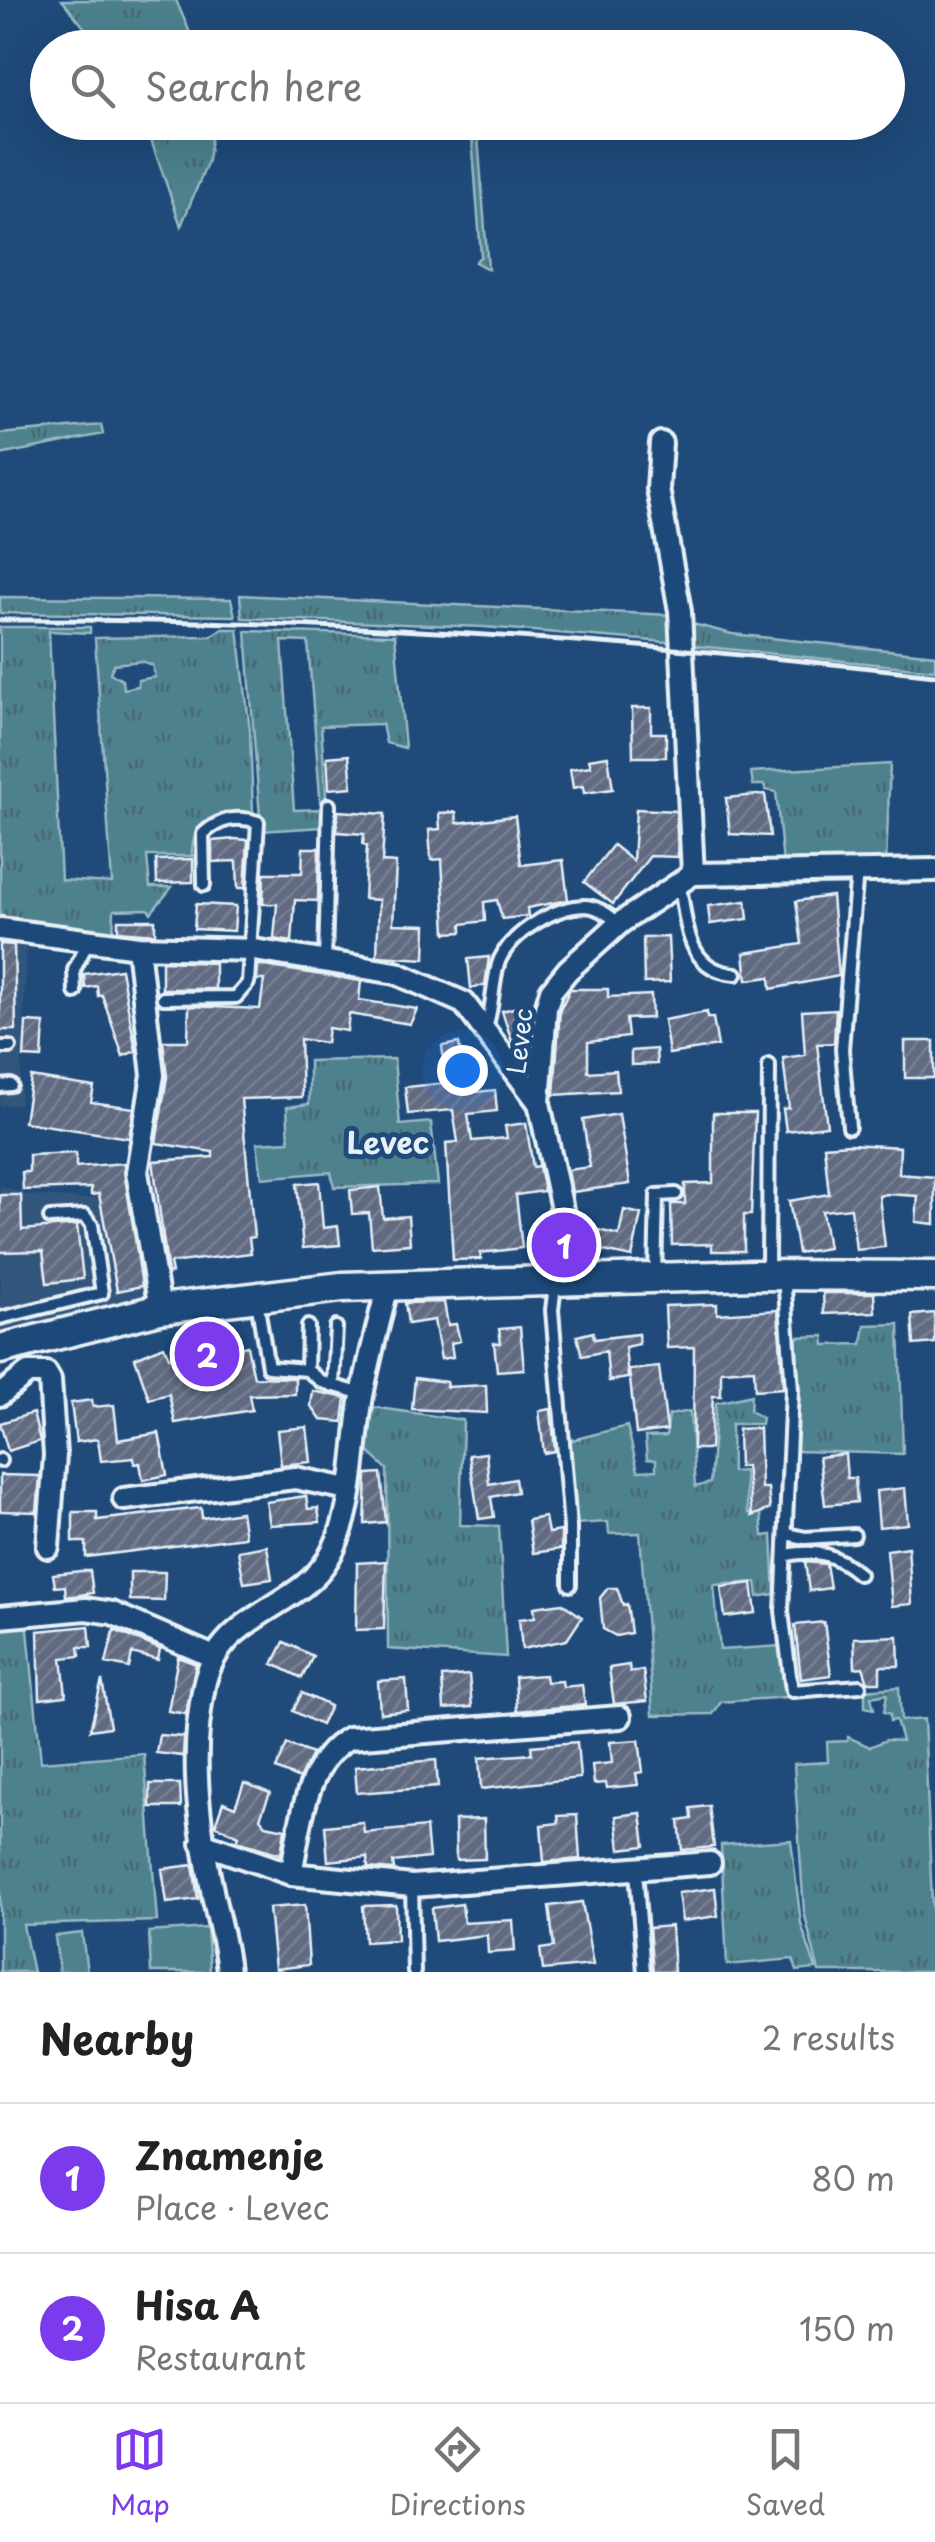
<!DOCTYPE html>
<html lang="en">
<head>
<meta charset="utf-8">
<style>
  :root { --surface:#fff; --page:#f2f2f2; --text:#222; --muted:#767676; --line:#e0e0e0; --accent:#7c3aed }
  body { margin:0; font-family:"Playpen Sans",sans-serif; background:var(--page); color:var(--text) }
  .you { position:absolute; left:462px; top:1070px; width:35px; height:35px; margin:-25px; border:8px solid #fff; border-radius:50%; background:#1a73e8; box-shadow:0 0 0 15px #1a73e833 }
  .badge { display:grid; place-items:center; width:65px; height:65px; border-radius:50%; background:var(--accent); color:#fff; font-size:32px; font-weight:700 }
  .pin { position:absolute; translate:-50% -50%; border:5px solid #fff; box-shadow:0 2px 10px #0006 }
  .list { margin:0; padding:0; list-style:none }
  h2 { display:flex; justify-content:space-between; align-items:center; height:130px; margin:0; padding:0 40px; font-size:42px }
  h2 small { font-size:32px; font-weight:400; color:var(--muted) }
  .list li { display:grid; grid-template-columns:65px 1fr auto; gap:30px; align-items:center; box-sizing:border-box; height:150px; padding:0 40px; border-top:2px solid var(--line) }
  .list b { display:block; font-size:38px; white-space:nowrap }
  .list p { margin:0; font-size:32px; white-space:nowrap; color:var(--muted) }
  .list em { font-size:32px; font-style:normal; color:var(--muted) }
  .icon { flex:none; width:55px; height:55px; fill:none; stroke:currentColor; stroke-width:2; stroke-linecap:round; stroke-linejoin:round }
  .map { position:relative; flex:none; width:935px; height:1972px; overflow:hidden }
  .search { position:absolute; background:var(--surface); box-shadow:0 10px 40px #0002; left:30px; right:30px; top:30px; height:110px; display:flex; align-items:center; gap:25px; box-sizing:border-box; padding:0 35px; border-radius:55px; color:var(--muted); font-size:38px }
  .sheet { height:430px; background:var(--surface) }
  nav { display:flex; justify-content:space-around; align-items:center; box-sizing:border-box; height:140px; border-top:2px solid var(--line); background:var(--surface); font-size:28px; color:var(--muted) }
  nav a { display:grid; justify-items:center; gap:5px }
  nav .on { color:var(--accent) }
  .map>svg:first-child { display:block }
  .built { fill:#32547c }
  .grass { fill:url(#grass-tufts); stroke:#9ab9c3; stroke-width:2.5; fill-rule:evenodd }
  .pitch { fill:#4d818e; stroke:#9ab9c3; stroke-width:2.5 }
  .building { fill:url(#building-hatch); stroke:#e8f1f8; stroke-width:2.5 }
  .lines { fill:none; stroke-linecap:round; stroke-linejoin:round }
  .service-casing { stroke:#e8f1f8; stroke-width:18 }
  .minor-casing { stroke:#e8f1f8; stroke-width:28 }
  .secondary-casing { stroke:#e8f1f8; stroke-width:35 }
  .service { stroke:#1f4a7a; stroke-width:10 }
  .minor { stroke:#1f4a7a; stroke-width:20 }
  .secondary { stroke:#1f4a7a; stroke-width:28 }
  .rail { stroke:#e8f1f8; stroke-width:5 }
  .labels { text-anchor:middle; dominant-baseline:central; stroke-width:10; stroke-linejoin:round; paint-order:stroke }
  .street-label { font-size:25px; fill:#e8f1f8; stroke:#1f4a7a }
  .quarter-label { font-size:30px; font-weight:bold; fill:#e8f1f8; stroke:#1f4a7a }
</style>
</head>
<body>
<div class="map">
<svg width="935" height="1972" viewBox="0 0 935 1972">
  <defs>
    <pattern id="grass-tufts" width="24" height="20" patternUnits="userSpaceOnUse" patternTransform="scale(2.5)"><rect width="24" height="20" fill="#4d818e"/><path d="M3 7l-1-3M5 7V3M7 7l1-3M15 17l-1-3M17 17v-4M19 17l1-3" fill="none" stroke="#4a676f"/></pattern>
    <pattern id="building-hatch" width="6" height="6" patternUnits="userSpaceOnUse" patternTransform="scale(2.5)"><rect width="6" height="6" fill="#606a81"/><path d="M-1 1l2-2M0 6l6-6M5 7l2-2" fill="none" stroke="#778094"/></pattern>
  </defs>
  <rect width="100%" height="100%" fill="#1f4a7a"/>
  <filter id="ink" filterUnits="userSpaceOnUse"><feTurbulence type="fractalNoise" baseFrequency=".01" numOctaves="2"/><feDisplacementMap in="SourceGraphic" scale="20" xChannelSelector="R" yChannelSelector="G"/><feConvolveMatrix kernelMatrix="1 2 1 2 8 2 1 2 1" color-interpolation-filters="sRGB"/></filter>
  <g filter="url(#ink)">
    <path class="built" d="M0,935l27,3 -7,166 -20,2z
      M0,1185l27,10 57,4 52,-10 18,114 -154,31z"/>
    <path class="grass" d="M62,0h114l20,47h-96z
      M145,123h68l-5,38 -27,65z
      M471,123h6l11,146 -13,-7 6,-6z
      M101,425l2,9 -103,21v-21z
      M240,595l432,20 7,28 -195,-16 -242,-9z
      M0,597l231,2 4,17 -235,-3z
      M685,622l47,12 203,21v15l-248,-25z
      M0,627h90v6l-41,-2 12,249 51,3 -17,-245 116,-2 11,-7h16l12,102 3,82c-34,-3 -62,5 -61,43h-45l3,31h22l-21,26 -3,-4 -34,1 -1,29 -113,-16zM141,661l11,4 3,12 -17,3v6l-14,3 -2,-9 -12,-7 4,-9z
      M246,631l149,4 10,113 -19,-5 -4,-19 -61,2 5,67 -3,34 -62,4zM282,641l26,1 13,167 -27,1z
      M890,764l-4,100h-103l-7,-72 -10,-2 -2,-5h-11l-2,-13z
      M394,1059l6,66 31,-3 7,62 -104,3 -3,-15 -69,6 -5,-35 32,-2 -2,-34 22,-3v-43z
      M899,1324l4,130 -107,-3v-114l28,-1 1,9 37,-1 3,-19z
      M751,1395l-1,16 12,7 -1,6h-30l1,48 12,-1 4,42 13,1 2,22 9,-1 3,59 -17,3 -2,-15 -42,3 6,65 61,-4 5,51 -65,5 -8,12 -60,1 -13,-182 -31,1 -1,-12 -33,2 -7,-83 59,-15 11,45 18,-1v-10l-9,-1 -2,-22 21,-1 3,-21 21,-4 5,76 15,-4 6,-80z
      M372,1407l91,13 -3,105 39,1 7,131 -118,-8 -1,-180 -26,-24z
      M27,1620l14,142 103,-8 13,167 -134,4 10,47h-33v-350z
      M899,1687l2,34 23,-2 11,253h-116l-15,-60 -10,-148 34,-2 -1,-20 20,-1 1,-4 22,10 16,-7 16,1 -6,-21 -6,1v-7l-6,-2 3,-18 -16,3 3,12 -9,-2v-17z
      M791,1840l10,84 15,45 -19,2 -4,-12 -66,6 -6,-120z"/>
    <path class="pitch" d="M207,1928l3,44h-59l-2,-40z
      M82,1933l5,39h-28l-4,-36z"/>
    <path class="building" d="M632,708h19v25h15v24h-33z
      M349,755l3,32 -23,2 -2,-32z
      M608,756l5,33 -29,4 -1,-7 -10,2 -3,-19 21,-3 -2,-7z
      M765,794l5,42 -40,-2 -4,-36z
      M636,809l40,2 2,46 -28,-1 -37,48 -29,-22 29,-37 20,16z
      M338,811l47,3 -3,48 14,1 -3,61 33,1 -1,34 -48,-3 2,-56 -15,-1 3,-54 -4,-1 1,-10 -27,-2z
      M456,812l1,11 58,-7 6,49 42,-5 5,40 -41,8 1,8 -26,3 -5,-19 -13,2 1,19 -23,3v8l-16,1 -4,-74 -11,1 -2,-30 11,-1 -1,-16z
      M235,839l13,1 -3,48h-7l-1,-27 -25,1v-21z
      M303,848h16l-1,53 -23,-1 -3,42 -18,-3 3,-35h-14l1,-31h38z
      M193,859v23l-36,1 -1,-23z
      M832,896l7,80 -68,13 -1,-12 -23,3 -3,-27 58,-9 -6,-43z
      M746,901l2,18 -38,5 -2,-18z
      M196,904l40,2 -2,25 -40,-2z
      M118,920h37v14l-37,-3z
      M668,937l2,45 -26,1 -1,-45z
      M0,944l14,1 2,85h-16z
      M489,957l-4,28 -14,3 -3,-29z
      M162,961l53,2v26h-53z
      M258,965l103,16 -2,19 58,9 -7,15 -61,-10 -2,17 -19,-3 -2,15 -26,-4 2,58 -61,2 13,138 -5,1 2,15 -81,10 2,10 -4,1 -15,-113 60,-4v-5l-57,-9 11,-66 -4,-36h25l1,-35 71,3 4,-29h-7z
      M121,969l15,82 -13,5 -21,-61 -4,1 -1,-10 -12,2 -1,-14z
      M570,989h38v8l43,-2 1,23 -26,1 2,18 -40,5v30l28,-2 2,21 -64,4 6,-85z
      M533,1003l-3,37 -17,5 -11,-34z
      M836,1009l-2,34 -17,1 10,82 -41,5 -3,-22 6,-1 -6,-50 22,-3 -3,-44z
      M707,1012v6h6l5,28 -49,8 -5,-34z
      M26,1022l18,1 -2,35 -18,-1z
      M905,1041h29v37h-29z
      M459,1043l7,50 29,-3 2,21 -29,3 4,27 35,-3 -2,-12 21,-3 7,44 6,-1 5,25 -28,4 6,53 -42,5 1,6 -28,1 -7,-117 12,-1 -5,-32 -45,4 -3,-27 42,-4 -5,-37z
      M656,1049l1,15 -26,1v-14z
      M31,1077l63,10 -3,15 43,6 -5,30 -105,-16z
      M713,1113h42l-4,102h-7v36h-32v-7l-40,1 -1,-41h14v-20l28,-1z
      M619,1114l11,70 -58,8 -4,-22 22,-3 -7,-47z
      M849,1144l51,3 -1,27 36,3v47l-19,-2 2,-26 -32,-2 -7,2 6,51 -29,3 -5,-42 -29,3 6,37 -30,5 -9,-52 40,-7 -5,-48z
      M76,1153v14l48,-4 18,123 -25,5 -18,-97 -8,1v-7l-68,2 -1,-18h7v-17z
      M319,1182l4,46 15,-2 2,19 -37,3 -6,-64z
      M380,1187l3,31 25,-2 2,28 -38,3 -3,-34 -17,1 -2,-24z
      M0,1195h21l1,35 55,-5 6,54 -36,4 -4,-32 -43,1z
      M624,1210l17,4 -9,43 -42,-9 4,-19 25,6z
      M823,1293h51l1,19 -51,2z
      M444,1302l4,23 8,-1 4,17 -9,2 2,14 -12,2 -7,-39 -26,4 -3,-21z
      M717,1304v10l61,-4 5,78 -28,2 -1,-21 -33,2v25h-8l-3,53h-17l1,-102 -27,1 -2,-42z
      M935,1313v30l-21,2 -2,-30z
      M520,1327l4,42 -27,2 -3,-28h7l-2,-14z
      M593,1332l1,7 44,-5 1,10 -14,3 3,31 -19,3 -3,-30 -24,5 -5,-20z
      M234,1343l1,6 12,-3 7,31 41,1v16l-46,1 3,15 -77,13 -6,-29 -20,5 -14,-41 29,-12 5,11z
      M659,1367l8,63 -31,4 -7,-64z
      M415,1378l32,4 -1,5 40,-2 1,28 -75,-4z
      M313,1391l33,7 -3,24 -22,-2 -10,-14z
      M92,1400l1,7 21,-2 4,35 41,-7 8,42 -24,5 -3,-17 -5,1 -1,-6 -33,3 -3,-22 -22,3 -5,-39z
      M551,1409l4,42 -11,2 -5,-42z
      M33,1413l7,28 -32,10 -8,-28z
      M307,1427l4,35 -30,3 -4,-35z
      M759,1428l2,60h7l2,21 -18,7 -6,-50 -7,1 -1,-38z
      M486,1453l3,31 26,-5 2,13 -26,5 3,20 -15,2 -10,-64z
      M845,1454l2,24h8l2,24 -32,3 -6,-48z
      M381,1473l5,49 -21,2 2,-50z
      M0,1475l40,1 -3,36 -37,-1z
      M905,1488l3,36 -29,3 -3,-36z
      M306,1496l2,13 10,-1 2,14 -50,3 -4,-23z
      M201,1508l1,10 39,-6 4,25 -159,20v-15h-13v-30h24v8z
      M545,1517l3,16 13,-2v18l-28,4 -5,-33z
      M267,1546l5,33 -28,4 -6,-32z
      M908,1547l4,57 -20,2 -5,-56z
      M386,1561l-2,68 -28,1 1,-67z
      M805,1562l21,2 4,24 -21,3z
      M81,1571h9l3,22 -27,4 -1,-11 -10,1 -2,-13z
      M130,1572h35l-1,29 -34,-1z
      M752,1583l4,30 -31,4 -4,-30z
      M608,1588h9l6,17 4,-1 4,29 -15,3 -13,-7 -3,-31z
      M562,1603l20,14 -15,23 -45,9 -3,-30 16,-2 -1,-10z
      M824,1622l7,53 -30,4 -6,-54z
      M89,1626l2,21h-12l1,9 -18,2 4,38 -26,3 -2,-68z
      M114,1630l46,19 -2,11 -26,-7 -3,15 -23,-5z
      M898,1636l1,30h-19v16h-12l-5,-15 -8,1 -1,-30z
      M284,1642l29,14 -11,22 -29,-14z
      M178,1657l18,7 -10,50 -18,-3z
      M629,1665l1,7 13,-2 4,31 -33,3 -5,-36z
      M469,1675l3,32 -28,2 -2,-32z
      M545,1675l1,7 16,-1 1,6 19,-2 3,20 -68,6 -2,-34z
      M406,1679l2,31 -28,3 -2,-32z
      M102,1680l8,47 -20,3z
      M302,1693l28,13 -9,19 -28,-14z
      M159,1735l25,2 -1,19 -27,-3z
      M639,1740l4,32 -7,1 2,12 -31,3 -1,-5 -12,1 -2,-19 20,-2 -2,-21z
      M577,1742l3,36 -99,11 -2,-31 53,-4 -1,-8z
      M287,1744l25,10 -13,25 -23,-10z
      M436,1760l2,27 -81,6 -2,-26z
      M244,1783l26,10 -10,25 6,7 19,4 -4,25 -44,-13 2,-5 -24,-11 8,-23 12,5z
      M150,1784h30l1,23h-31z
      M709,1806l5,41 -32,3 -3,-29 13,-2 -1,-11z
      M641,1813l4,33 -25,3 -4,-33z
      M577,1815l3,44 -36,3 -3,-37 18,-2 -1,-7z
      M484,1819l1,40 -29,1 -1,-40z
      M363,1822l1,11 62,-6 3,31 -36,4 1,8 -26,-2 -1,-11 -39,4 -3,-35z
      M193,1865l5,34 -31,4 -5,-34z
      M715,1888l3,28 -36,5 -4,-28z
      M582,1902l11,63 -50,5 -3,-21 14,-2 -5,-41z
      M462,1904l2,19 49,-3 2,31 -27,2 -1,-18 -52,6 -3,-33z
      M305,1905l4,60 -34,4 -6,-61z
      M396,1905l1,35 -32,2 -2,-36z
      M671,1926l3,46h-21l-4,-44z"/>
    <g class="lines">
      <defs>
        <path id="service" d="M679,881c8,41 6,90 57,93
          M325,961l4,-156
          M75,992l-1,-22 14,-28
          M163,998l73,-1 12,-14 10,-161c-22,-7 -39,-3 -55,12l1,51
          M486,1028c7,-19 7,-55 14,-69 13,-27 54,-52 84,-53 14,0 24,9 35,17
          M0,1047h10
          M0,1086l11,-1
          M849,1127l-7,-78 15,-179
          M768,1274l1,-209
          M784,1275l8,115 -10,221 10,80 68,-5
          M655,1276l2,-81 19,-1
          M555,1285l-3,25 18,217v58
          M257,1301l11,66 39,3 15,12 40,12
          M0,1318l102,-25 -10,-68 -7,-9 -35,2
          M307,1370l1,-44
          M333,1386l3,-59
          M0,1460v1
          M787,1534l18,4 49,-3
          M787,1555c29,-6 49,-1 72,19
          M636,1870l8,102
          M412,1886l2,86"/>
        <path id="minor" d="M661,443l-3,46 22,122 13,263
          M0,929l138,18 116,3 142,23 68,30 75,100
          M138,947l15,128 -16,97 23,137
          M577,1279l-38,-176 7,-95 5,-17 17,-21 52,-47 73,-49 242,-4
          M0,1395l28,-22h18l4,7 5,75 -7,92
          M124,1499l171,-21 53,11
          M0,1617l86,-8 26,4 102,44
          M202,1843l89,31 121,12 298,-23
          M291,1874c9,-44 13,-112 58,-136l271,-21
          M228,1972c-2,-27 -11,-55 -16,-82 -14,-68 -22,-136 -8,-204 15,-73 92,-75 124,-127 28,-45 25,-112 34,-163 7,-37 17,-74 26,-111"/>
        <path id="secondary" d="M0,1349l160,-40 182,-22 412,-12 181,1"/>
      </defs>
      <use href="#service" class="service-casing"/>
      <use href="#minor" class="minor-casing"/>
      <use href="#secondary" class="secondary-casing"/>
      <use href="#service" class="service"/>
      <use href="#minor" class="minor"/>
      <use href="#secondary" class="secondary"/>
      <path class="rail" d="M0,620c312,-2 625,20 935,55"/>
    </g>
  </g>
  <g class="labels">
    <g class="street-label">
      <text transform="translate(519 1041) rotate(-83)">Levec</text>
    </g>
    <g class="quarter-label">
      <text x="388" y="1141">Levec</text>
    </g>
  </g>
</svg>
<div class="you"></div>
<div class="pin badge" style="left:564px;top:1245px">1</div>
<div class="pin badge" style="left:207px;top:1354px">2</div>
<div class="search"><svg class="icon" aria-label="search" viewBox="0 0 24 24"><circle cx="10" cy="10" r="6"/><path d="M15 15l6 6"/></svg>Search here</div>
</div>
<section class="sheet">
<h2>Nearby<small>2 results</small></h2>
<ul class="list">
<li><span class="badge">1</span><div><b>Znamenje</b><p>Place · Levec</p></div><em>80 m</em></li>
<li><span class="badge">2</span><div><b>Hisa A</b><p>Restaurant</p></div><em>150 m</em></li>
</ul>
</section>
<nav>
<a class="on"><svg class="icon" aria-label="map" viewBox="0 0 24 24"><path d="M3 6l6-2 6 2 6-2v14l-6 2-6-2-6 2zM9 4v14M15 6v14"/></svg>Map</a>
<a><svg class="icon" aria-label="directions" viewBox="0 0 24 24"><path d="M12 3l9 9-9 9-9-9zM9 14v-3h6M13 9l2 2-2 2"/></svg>Directions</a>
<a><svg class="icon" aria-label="saved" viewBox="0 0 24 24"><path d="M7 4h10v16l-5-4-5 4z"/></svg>Saved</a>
</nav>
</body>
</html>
